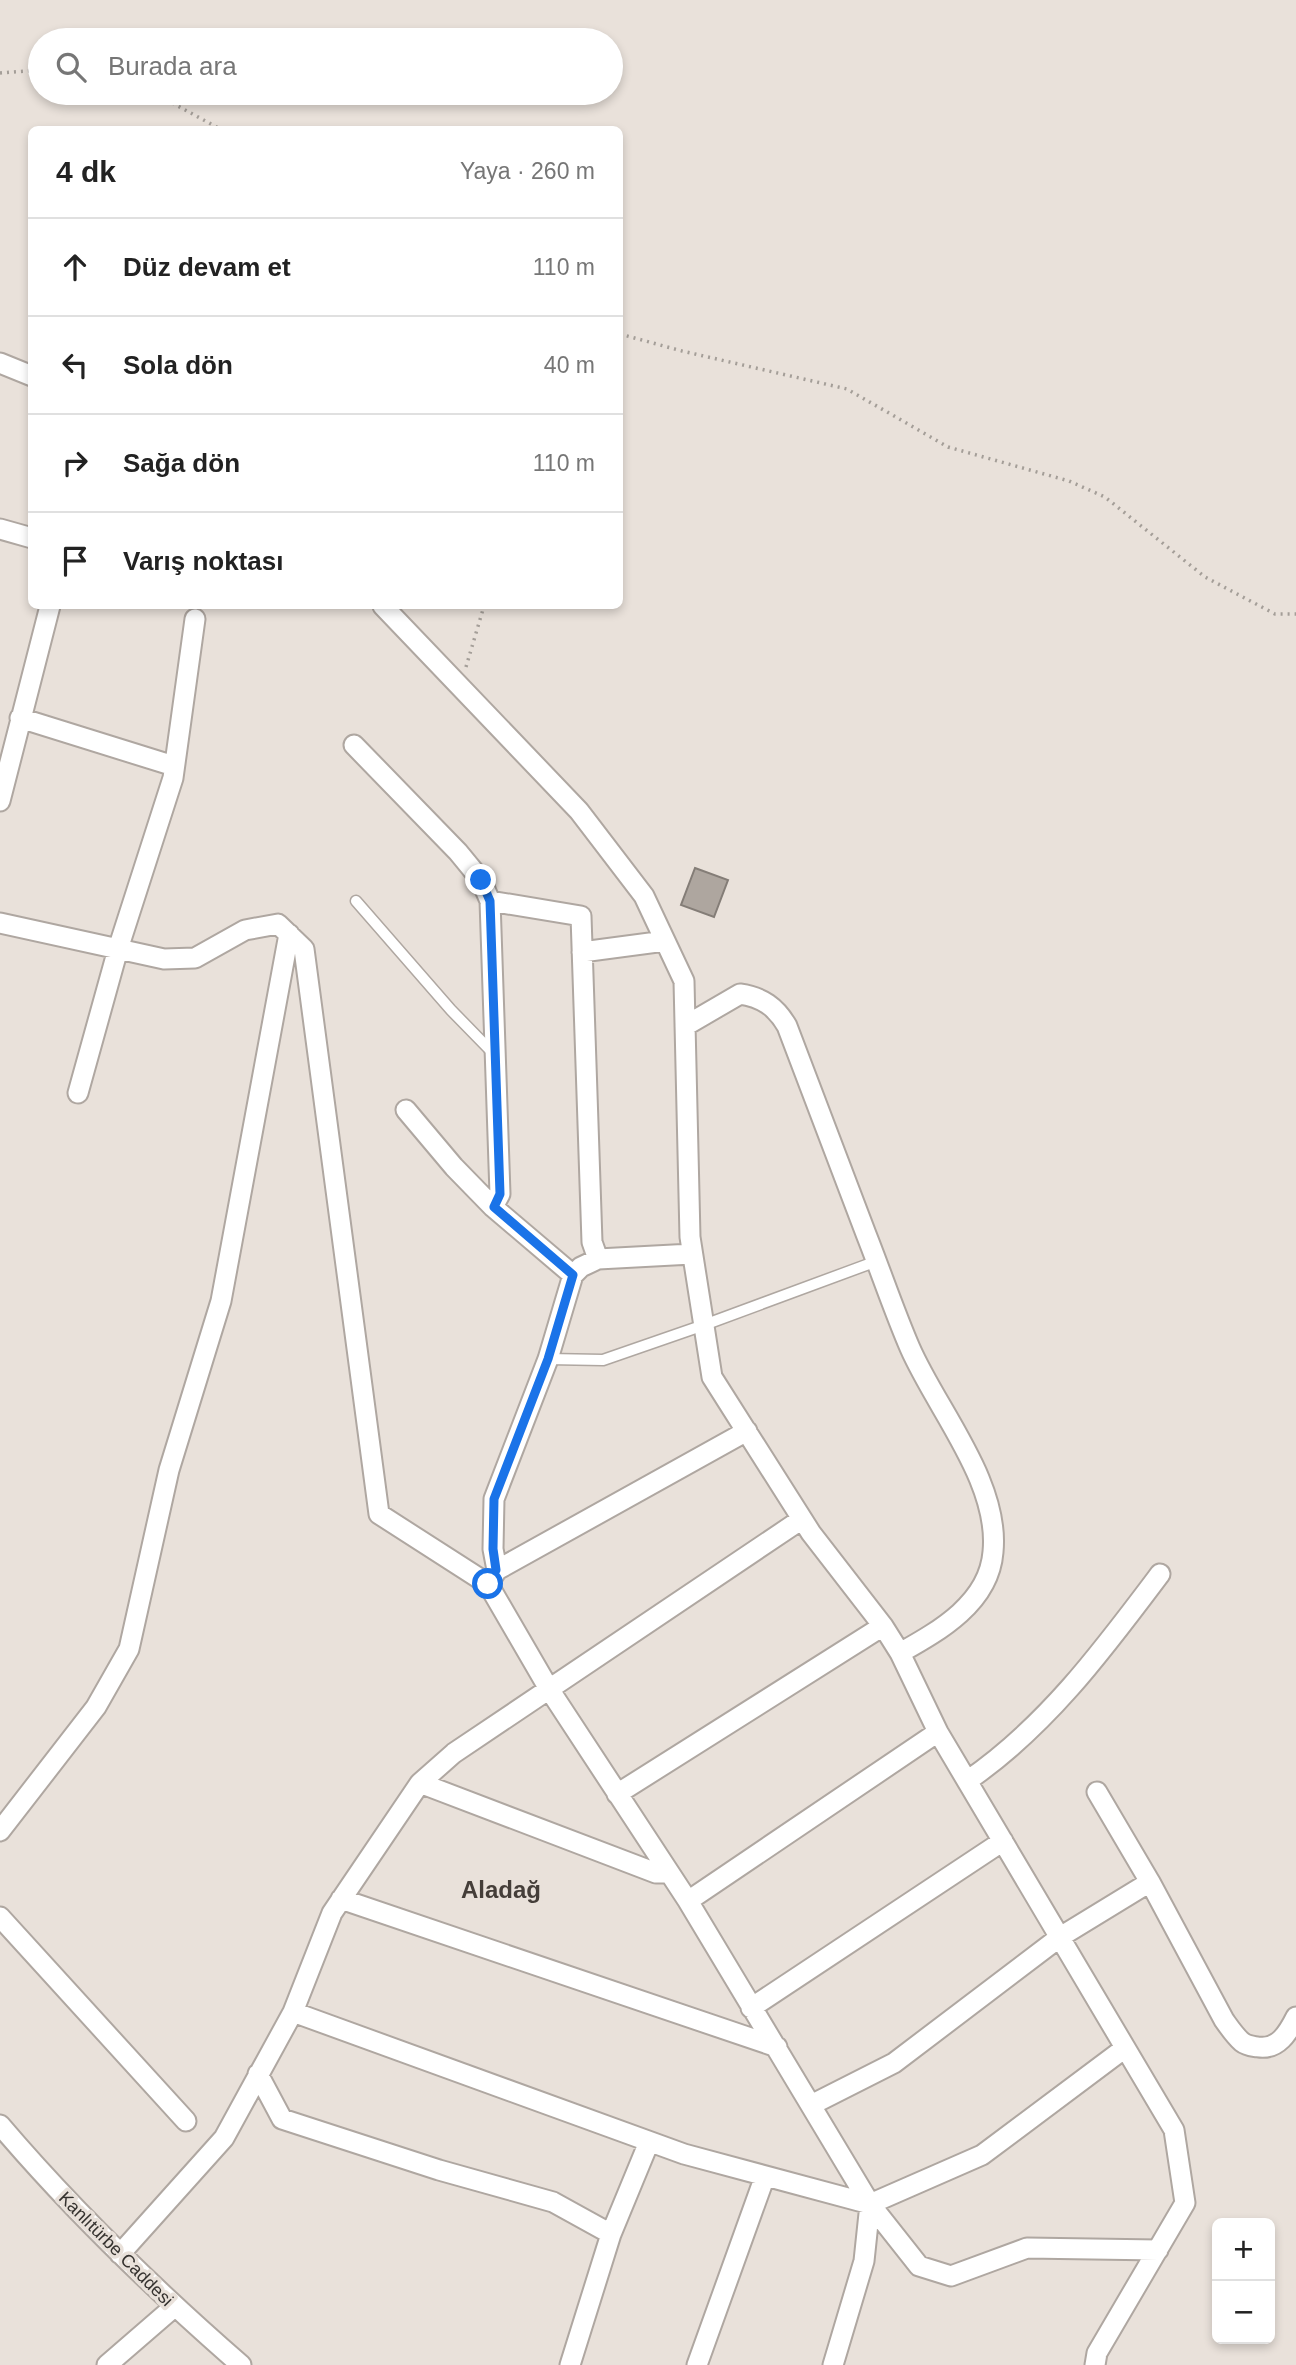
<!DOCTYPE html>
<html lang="tr">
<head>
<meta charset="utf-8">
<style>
  :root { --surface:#fff; --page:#f2f2f2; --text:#222; --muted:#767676; --line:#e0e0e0 }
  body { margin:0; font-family:Helvetica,sans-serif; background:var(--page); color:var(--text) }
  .controls { position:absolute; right:21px; bottom:21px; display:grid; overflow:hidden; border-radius:10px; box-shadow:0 4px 10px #0003 }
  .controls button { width:63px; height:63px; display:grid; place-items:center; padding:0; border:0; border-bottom:2px solid var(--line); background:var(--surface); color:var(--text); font:35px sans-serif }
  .stop { position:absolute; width:21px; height:21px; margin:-16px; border:5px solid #1a73e8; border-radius:50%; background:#fff }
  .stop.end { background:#1a73e8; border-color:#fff; box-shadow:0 2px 7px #0008 }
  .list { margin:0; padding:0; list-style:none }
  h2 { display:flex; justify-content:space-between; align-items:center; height:91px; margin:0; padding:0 28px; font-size:30px }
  h2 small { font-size:23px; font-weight:400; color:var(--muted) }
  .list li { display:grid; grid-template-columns:46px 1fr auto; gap:21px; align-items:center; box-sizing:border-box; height:98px; padding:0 28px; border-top:2px solid var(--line) }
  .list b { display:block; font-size:26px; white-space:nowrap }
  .list em { font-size:23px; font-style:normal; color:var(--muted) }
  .icon { flex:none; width:38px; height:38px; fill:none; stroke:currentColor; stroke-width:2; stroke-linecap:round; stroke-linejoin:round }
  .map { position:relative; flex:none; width:1296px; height:2365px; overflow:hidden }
  .search { position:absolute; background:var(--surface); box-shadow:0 4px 10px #0003; left:28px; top:28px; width:595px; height:77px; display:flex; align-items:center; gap:18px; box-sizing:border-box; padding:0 24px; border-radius:38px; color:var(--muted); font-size:26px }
  .panel { position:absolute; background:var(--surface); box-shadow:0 4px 10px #0003; left:28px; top:126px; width:595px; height:483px; border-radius:10px }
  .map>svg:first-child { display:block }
  .building { fill:#aea69f; stroke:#847d77; stroke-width:2 }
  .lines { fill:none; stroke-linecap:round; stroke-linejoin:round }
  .lane-casing { stroke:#afa7a1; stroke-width:13 }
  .street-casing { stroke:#afa7a1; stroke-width:23 }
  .path { stroke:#a49e98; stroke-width:3.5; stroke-dasharray:2 5; stroke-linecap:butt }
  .lane { stroke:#fff; stroke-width:10 }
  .street { stroke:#fff; stroke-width:19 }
  .route { stroke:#1a73e8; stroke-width:9 }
  .labels { text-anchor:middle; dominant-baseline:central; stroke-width:7; stroke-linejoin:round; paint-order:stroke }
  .street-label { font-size:18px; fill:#363330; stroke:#e9e1da }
  .district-label { font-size:24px; font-weight:bold; fill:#453e39; stroke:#e9e1da }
</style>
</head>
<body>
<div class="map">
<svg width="1296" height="2365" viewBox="0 0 1296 2365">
  <rect width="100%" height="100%" fill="#e9e1da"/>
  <path class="building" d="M695,868l33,12 -14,37 -33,-12z"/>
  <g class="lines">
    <defs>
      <path id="lane" d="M356,901l95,109 43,44
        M548,1359l55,1 101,-35 173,-64"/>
      <path id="street" d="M0,363l32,13
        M0,529l32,9
        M383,606l196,205 65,85 40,85 6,256 22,140 99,156 72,93 17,27 38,79 236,398 11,73 -88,150 -2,12
        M20,718l154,48
        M354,745l104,107 23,28 9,21 10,293 -7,13
        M0,801l50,-195
        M490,901l91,15 11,326 6,17
        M0,923l164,36 31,-1 50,-28 33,-6 26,25 75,565 109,70 61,105 139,212 182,303 49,62 32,10 76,-28 131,2
        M582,952l83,-11
        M685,1026l55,-32c22,3 36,13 47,32 26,69 53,139 79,208 15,38 28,77 44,114 27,62 90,134 83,204 -4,51 -54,79 -93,101
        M78,1093l40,-144 55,-171 22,-159
        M406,1110l48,57 39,40 80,68
        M497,1570l250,-139
        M488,1584l9,-14 -4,-21 1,-50 54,-140 25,-84 8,-8 17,-8 94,-5
        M967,1781c79,-54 136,-131 193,-207
        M420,1783l34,-30 348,-234
        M1097,1792l53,90 74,138c5,7 11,16 18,22 5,4 10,4 16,5 20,3 30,-14 38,-30
        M617,1794l266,-168
        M0,1831l96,-124 33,-58 40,-179 52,-169 68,-367
        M341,1899l436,148
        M688,1901l250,-169
        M0,1917l186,204
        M751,2008l252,-167
        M293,2012l391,142 186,50 112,-49 143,-107
        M258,2074l24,45 157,51 114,32 58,32
        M811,2105l83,-42 166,-126 90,-55
        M0,2125c74,87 155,165 241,240
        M120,2254l104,-116 69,-126 39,-99 88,-130 236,90h12
        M107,2365l67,-58
        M570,2365l41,-131 38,-92
        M697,2365l68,-189
        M833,2365l31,-104 6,-57"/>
    </defs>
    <use href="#lane" class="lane-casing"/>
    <use href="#street" class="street-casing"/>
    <path class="path" d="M0,73l40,-3
      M154,93l68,37
      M620,334l62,17 165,38 101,58 121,34 36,16 100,80 70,37h21
      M466,667l18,-61"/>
    <use href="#lane" class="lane"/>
    <use href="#street" class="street"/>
  </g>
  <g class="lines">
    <path class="route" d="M481,880l9,21 10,293 -6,13 79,68 -25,84 -54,140 -1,50 3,21 -8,14"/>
  </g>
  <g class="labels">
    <g class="street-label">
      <text transform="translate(116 2249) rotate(45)">Kanlıtürbe Caddesi</text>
    </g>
    <g class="district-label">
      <text x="501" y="1889">Aladağ</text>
    </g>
  </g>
</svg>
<div class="controls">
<button>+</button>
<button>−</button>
</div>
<div class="stop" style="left:488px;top:1584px"></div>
<div class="stop end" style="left:481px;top:880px"></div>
<div class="search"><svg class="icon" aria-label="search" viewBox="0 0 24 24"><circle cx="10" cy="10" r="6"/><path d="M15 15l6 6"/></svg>Burada ara</div>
<section class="panel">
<h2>4 dk<small>Yaya · 260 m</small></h2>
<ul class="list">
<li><svg class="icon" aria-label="ahead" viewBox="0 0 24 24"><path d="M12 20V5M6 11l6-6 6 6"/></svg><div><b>Düz devam et</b></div><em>110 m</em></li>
<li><svg class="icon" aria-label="left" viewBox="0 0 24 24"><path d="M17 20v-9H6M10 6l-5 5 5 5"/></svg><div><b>Sola dön</b></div><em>40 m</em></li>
<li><svg class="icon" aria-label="right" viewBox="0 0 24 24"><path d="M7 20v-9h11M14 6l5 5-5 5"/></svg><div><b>Sağa dön</b></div><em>110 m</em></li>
<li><svg class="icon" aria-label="arrive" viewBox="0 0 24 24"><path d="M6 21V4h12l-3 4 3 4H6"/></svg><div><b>Varış noktası</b></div></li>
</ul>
</section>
</div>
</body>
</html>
